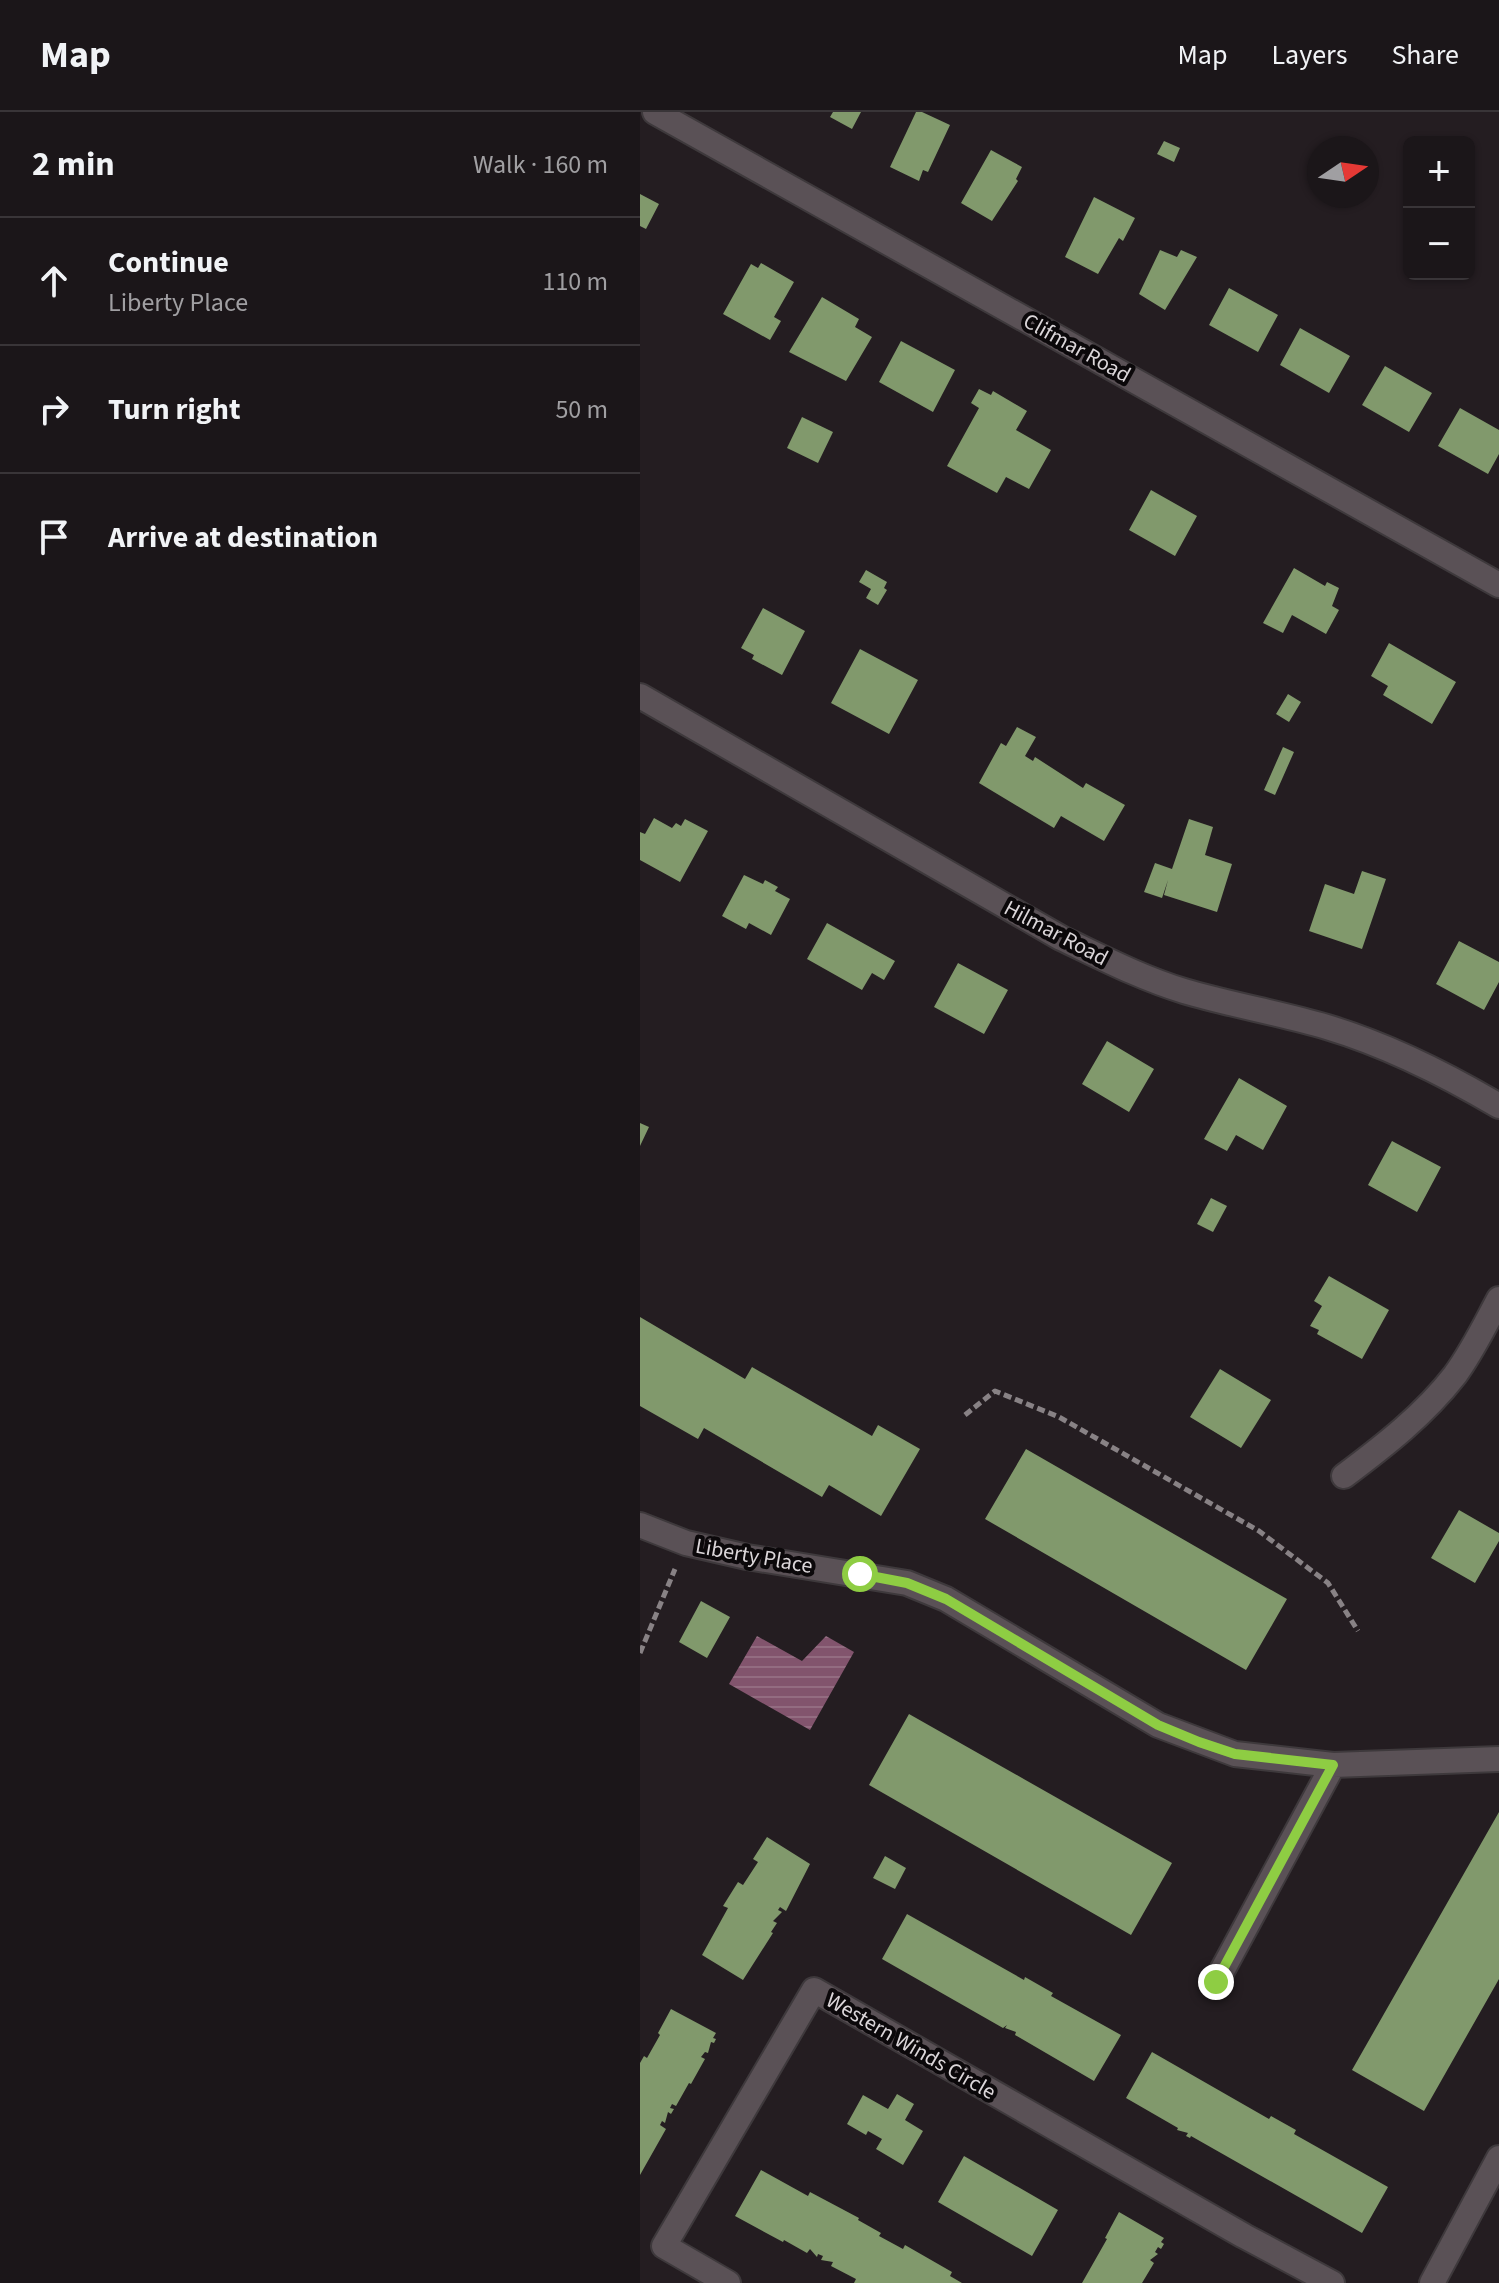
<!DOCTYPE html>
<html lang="en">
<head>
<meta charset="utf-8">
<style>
  :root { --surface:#1b1619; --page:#282326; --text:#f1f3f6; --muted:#a09fa2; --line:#393538 }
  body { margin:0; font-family:"Source Sans 3",sans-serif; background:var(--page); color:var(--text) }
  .controls { position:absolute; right:24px; top:24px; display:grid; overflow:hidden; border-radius:12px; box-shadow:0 2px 6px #0004 }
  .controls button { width:72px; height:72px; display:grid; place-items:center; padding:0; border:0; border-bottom:2px solid var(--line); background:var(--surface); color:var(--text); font:40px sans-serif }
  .compass { position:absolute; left:667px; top:24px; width:72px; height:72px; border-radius:50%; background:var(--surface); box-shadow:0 2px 6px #0004; rotate:77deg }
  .stop { position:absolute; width:24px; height:24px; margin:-18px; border:6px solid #8ecd43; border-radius:50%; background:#fff }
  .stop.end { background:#8ecd43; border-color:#fff; box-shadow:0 2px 8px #0008 }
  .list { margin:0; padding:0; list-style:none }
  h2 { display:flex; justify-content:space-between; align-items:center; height:104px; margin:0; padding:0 32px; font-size:34px }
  h2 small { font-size:26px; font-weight:400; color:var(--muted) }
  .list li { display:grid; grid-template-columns:52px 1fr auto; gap:24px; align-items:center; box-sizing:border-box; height:128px; padding:0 32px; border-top:2px solid var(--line) }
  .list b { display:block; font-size:30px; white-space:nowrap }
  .list p { margin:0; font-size:26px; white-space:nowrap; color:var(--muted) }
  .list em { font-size:26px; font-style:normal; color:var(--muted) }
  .icon { flex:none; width:44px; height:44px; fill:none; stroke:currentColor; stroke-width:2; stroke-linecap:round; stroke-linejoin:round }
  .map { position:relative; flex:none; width:859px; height:2171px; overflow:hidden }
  header { display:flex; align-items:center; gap:48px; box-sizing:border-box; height:112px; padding:0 40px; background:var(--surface); border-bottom:2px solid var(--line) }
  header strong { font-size:38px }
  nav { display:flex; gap:44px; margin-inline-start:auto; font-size:28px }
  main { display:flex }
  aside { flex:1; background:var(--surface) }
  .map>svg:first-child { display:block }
  .water { fill:url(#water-rules) }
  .building { fill:#81996c }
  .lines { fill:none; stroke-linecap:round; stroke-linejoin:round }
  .minor-casing { stroke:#3e393c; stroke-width:28 }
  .path { stroke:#888285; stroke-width:5; stroke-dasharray:8 4; stroke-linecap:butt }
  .minor { stroke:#5a5156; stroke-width:24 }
  .route { stroke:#8ecd43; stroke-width:10 }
  .labels { text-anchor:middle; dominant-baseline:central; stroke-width:8; stroke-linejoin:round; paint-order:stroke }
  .street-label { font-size:22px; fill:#dbd6d9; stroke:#0b080a }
</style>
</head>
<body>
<header>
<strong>Map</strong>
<nav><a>Map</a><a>Layers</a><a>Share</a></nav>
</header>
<main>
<aside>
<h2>2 min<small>Walk · 160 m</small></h2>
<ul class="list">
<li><svg class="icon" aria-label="ahead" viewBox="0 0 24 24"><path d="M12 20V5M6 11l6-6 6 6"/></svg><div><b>Continue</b><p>Liberty Place</p></div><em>110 m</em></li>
<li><svg class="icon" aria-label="right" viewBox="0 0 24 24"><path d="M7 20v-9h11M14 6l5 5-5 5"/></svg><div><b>Turn right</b></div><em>50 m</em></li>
<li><svg class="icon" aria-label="arrive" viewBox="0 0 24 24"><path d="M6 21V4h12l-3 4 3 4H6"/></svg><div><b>Arrive at destination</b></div></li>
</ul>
</aside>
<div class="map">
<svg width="859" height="2171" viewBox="0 0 859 2171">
  <defs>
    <pattern id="water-rules" width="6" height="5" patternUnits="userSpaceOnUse" patternTransform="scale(2)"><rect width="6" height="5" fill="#82546d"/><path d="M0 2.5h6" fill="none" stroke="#936c81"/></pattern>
  </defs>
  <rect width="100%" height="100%" fill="#241d21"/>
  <path class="water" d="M117,1524l45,25 24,-25 28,16 -44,78 -81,-46z"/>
  <path class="building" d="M193,0h28l-9,17 -22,-12z
    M276,0h6l28,13 -22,47 -5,-2 -4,11 -29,-14z
    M524,29l16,7 -6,14 -17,-8z
    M351,38l31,17 -6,12 2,2 -26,40 -31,-18z
    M0,82l19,10 -13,25 -6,-3z
    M454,85l41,21 -12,23 -4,-3 -21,36 -33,-17z
    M520,138l17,7 4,-7 16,7 -32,53 -26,-16z
    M121,151l33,19 -20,35 7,4 -11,19 -47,-26 28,-50 7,4z
    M589,176l49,27 -20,37 -49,-27z
    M182,185l37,22 -4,8 17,10 -26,44 -57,-29z
    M660,216l50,28 -21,37 -49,-28z
    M261,229l54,29 -22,42 -54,-30z
    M745,254l47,27 -23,39 -47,-27z
    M339,277l12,6 2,-4 34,20 -11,19 35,20 -22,39 -23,-12 -9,16 -50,-27 32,-58 -8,-5z
    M820,296l39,22v24l-11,20 -50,-28z
    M162,305l31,15 -15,31 -31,-15z
    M511,378l46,26 -22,40 -46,-26z
    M654,456l31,18 2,-4 12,6 -7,18 7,4 -13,24 -34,-19 -9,18 -20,-10z
    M226,458l21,12 -3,6 3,2 -9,15 -12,-7 5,-9 -12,-7z
    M123,496l42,23 -23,44 -30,-16 2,-4 -13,-7z
    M749,531l67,39 -24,42 -49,-29 5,-9 -17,-10z
    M220,537l58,31 -29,54 -58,-31z
    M648,582l13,8 -12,20 -13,-8z
    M377,615l19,10 -11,19 8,5 2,-4 48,31 3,-5 39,22 -21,36 -43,-25 -7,12 -75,-45 22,-40 5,3z
    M643,635l11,5 -19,43 -11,-5z
    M14,706l18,10 4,-5 5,3 4,-7 23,12 -28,51 -40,-22v-28l5,2z
    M549,707l24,8 -8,28 27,9 -15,48 -53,-17 4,-15 -6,18 -18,-6 11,-29 17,6z
    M722,759l24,8 -24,70 -53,-18 16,-47 29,10z
    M104,763l19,9 2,-4 13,7 -3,4 15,8 -19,36 -22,-12 -3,6 -24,-13z
    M187,811l68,38 -11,19 -12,-7 -10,17 -55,-31z
    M819,829l40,21v20l-15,28 -48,-26z
    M318,851l50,27 -24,44 -50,-27z
    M467,929l47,28 -25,43 -47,-28z
    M599,966l48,28 -24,44 -27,-15 -9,16 -23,-12z
    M0,1011l9,4 -9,19z
    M752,1029l49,26 -24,45 -49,-27z
    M571,1086l16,8 -14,26 -16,-8z
    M689,1164l60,34 -27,49 -45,-25 2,-4 -9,-4 12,-20 -8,-5z
    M0,1205l105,62 7,-12 120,69 6,-11 42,24 -39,67 -52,-31 -7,12 -118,-69 -6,11 -58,-33z
    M580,1257l51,31 -30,48 -51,-31z
    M386,1337l261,150 -41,71 -261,-151z
    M819,1398l40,23v8l-24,42 -44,-25z
    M61,1489l29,16 -23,41 -28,-16z
    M269,1602l263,149 -41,72 -262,-150z
    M859,1700v167l-75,132 -72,-41z
    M127,1725l43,27 -24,47 -6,-4 -2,3 4,2 -9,9 4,2 -6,9 2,1 -30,47 -41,-25 26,-47 -5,-2 15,-24 5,3 15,-23 -5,-3z
    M245,1744l21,12 -11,21 -22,-11z
    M267,1802l117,66 1,-3 28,16 -2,3 70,39 -27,46 -79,-46 1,-3 -11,-4 2,-3 -4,3 -121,-69z
    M31,1897l45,24 -3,5 3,1 -2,4 -3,-1 -3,11 -3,-1 -4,5 4,2 -14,25 -2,-1 -13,23 -4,-2 -2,4 4,1 -3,5 -3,-2 -3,11 -3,-2 -2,4 6,4 -26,46v-112l4,-7 3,2 13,-23 -2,-2z
    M512,1940l117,67 2,-3 25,14 -2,4 94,53 -26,46 -171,-97 -1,2 -4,-2 2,-3 -11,-3 1,-2 -52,-30z
    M257,1982l17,10 -9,16 18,11 -20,34 -27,-16 6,-10 -14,-8 -2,4 -19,-11 16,-29 25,14z
    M324,2044l94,54 -26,46 -94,-54z
    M121,2058l47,26 2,-4 49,26 -1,2 23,13 -2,3 24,13 2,-4 47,27 -2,4 12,7h-108l2,-4 -25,-13 2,-4 -12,-2 2,-4 -5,-2 -1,3 -7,-8 -3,4 -23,-13 -1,2 -48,-26z
    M479,2100l45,26 -3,4 3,2 -3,5 -3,-2 -3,5 3,2 -8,6 4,3 -12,20h-60l25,-44 -2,-1z"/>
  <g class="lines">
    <defs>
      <path id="minor" d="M15,0l844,473
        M0,584l421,242c40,19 80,40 123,53 47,14 96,22 143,36 60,18 118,47 172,79
        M704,1364c40,-30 80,-61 111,-101 17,-23 30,-50 44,-76
        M0,1413l46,18 61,14 160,26 39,16 212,126 77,29 98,11 166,-6
        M576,1870l117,-217
        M88,2171l-64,-37 150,-256 430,246 88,47
        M792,2171l67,-125"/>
    </defs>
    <use href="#minor" class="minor-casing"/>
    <path class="path" d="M325,1303l30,-24 64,26 200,114 69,52 30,48
      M0,1541l35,-84"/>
    <use href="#minor" class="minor"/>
  </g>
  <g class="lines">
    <path class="route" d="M220,1462l47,9 39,16 212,126 41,17 36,12 98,11 -117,217"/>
  </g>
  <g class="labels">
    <g class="street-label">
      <text transform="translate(437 236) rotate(29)">Clifmar Road</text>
      <text transform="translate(416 821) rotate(28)">Hilmar Road</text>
      <text transform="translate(114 1444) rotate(10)">Liberty Place</text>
      <text transform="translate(271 1934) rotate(30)">Western Winds Circle</text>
    </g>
  </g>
</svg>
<div class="controls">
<button>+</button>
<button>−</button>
</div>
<svg class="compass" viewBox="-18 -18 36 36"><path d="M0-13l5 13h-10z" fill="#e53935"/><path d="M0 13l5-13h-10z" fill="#a09fa2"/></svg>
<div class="stop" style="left:220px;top:1462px"></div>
<div class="stop end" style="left:576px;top:1870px"></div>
</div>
</main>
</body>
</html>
